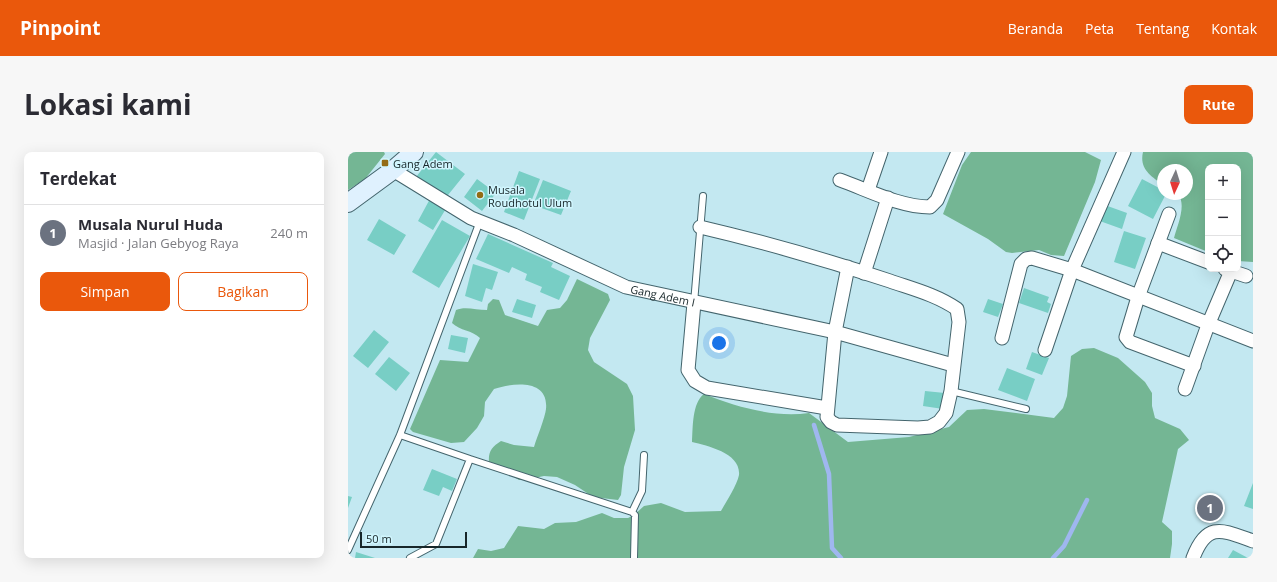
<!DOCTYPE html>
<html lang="id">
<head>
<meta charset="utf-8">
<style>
  :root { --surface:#fff; --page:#f7f7f7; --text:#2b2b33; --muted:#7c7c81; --line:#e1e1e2; --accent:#ea580c }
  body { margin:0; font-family:"Open Sans",sans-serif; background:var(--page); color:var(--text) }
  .controls { position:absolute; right:12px; top:12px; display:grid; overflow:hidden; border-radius:8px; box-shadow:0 4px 16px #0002 }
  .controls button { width:36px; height:36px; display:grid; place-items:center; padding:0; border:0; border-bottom:1px solid var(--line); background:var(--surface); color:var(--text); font:20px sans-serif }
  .compass { position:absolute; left:809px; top:12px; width:36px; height:36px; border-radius:50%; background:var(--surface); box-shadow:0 4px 16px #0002; rotate:184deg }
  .scale { position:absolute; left:12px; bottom:10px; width:107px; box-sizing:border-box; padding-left:4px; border:2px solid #172629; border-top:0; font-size:11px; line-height:14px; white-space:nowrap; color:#172629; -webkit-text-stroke:3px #d0f6fe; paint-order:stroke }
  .you { position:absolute; left:371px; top:191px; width:14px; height:14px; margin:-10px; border:3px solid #fff; border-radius:50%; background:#1a73e8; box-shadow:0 0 0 6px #1a73e833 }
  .badge { display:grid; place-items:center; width:26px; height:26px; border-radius:50%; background:var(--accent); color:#fff; font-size:13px; font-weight:700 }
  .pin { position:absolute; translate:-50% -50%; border:2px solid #fff; box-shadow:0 1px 4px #0006 }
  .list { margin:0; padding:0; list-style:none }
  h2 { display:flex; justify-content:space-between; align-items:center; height:52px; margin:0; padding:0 16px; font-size:17px }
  h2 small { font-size:13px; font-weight:400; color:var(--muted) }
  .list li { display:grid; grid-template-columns:26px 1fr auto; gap:12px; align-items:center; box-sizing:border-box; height:56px; padding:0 16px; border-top:1px solid var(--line) }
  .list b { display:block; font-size:15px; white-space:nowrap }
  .list p { margin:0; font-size:13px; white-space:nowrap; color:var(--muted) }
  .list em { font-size:13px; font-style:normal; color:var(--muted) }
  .actions { display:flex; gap:8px; padding:12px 16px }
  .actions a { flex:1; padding:9px 0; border:1px solid var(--accent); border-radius:8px; text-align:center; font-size:14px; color:var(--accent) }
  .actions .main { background:var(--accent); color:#fff }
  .icon { flex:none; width:22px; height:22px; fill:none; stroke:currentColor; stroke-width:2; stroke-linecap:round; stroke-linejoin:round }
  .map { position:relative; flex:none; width:905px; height:406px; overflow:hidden; border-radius:8px }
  header { display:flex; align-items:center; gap:24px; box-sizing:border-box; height:56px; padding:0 20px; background:var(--accent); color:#fff }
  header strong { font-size:19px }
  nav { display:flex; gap:22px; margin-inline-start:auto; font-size:14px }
  .intro { display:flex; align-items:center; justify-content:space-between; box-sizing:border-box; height:96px; padding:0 24px }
  h1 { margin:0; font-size:28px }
  .button { padding:10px 18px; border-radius:8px; background:var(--accent); color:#fff; font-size:14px; font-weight:700 }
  main { display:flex; gap:24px; padding:0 24px }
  aside { flex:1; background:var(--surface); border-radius:8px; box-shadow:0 4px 16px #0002 }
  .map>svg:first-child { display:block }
  .forest { fill:#74b694 }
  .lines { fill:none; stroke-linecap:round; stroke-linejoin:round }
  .stream { stroke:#9fb7ef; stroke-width:4.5 }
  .building { fill:#78cec5 }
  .service-casing { stroke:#44656d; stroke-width:8 }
  .minor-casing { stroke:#44656d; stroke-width:15 }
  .secondary-casing { stroke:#44656d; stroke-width:20 }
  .service { stroke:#fff; stroke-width:6 }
  .minor { stroke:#fff; stroke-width:13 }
  .secondary { stroke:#dff1fe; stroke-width:18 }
  .poi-dot { fill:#936c15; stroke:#d0f6fe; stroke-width:1.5 }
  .labels { text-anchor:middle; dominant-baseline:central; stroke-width:3; stroke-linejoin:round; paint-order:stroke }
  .poi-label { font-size:11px; fill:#172629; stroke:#d0f6fe; text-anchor:start }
  .street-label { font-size:11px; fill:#172629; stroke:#d0f6fe }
</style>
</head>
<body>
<header>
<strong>Pinpoint</strong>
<nav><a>Beranda</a><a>Peta</a><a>Tentang</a><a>Kontak</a></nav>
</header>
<div class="intro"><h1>Lokasi kami</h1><a class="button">Rute</a></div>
<main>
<aside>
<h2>Terdekat<small></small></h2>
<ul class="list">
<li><span class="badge" style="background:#6b7280">1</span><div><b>Musala Nurul Huda</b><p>Masjid · Jalan Gebyog Raya</p></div><em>240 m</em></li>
</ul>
<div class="actions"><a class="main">Simpan</a><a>Bagikan</a></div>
</aside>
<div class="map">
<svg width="905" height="406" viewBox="0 0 905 406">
  <rect width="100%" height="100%" fill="#c3e8f1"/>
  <path class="forest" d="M0,0h36l1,2 -20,25 -17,11z
    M623,0h114l16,8 -6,22 -31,74 -13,-1 -12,-5 -27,3 -6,-1 -18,-13 -45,-25 19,-49z
    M795,0h110v110l-15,-1v-94h-30v85l-34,-14c3,-12 13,-33 4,-44h9v-24h-24v15c-12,-9 -24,-16 -20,-33z
    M229,127l31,15 2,6 -20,38 -2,12 6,12 33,22 6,12 2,34 -11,37 -3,28 -3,5 -25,-3 -18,-12 -18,-8 -13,-1 -19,4h-6l-30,-17c-1,-12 3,-16 12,-22l13,4 20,2c3,-10 11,-29 12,-38 3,-31 -34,-26 -52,-20l-9,13 -1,14 -7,12 -13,14 -13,1 -38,-11 -3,-3 30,-69 28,2 12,-24c-8,-8 -20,-7 -28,-15l4,-13c9,-4 20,0 31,0l1,-6 5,-5 6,1 6,15 33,11 9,-16 13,-2 7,-8z
    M746,196l24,10 27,24 7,11v13l3,12 25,11 9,11 -11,9 -16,73 10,9v13l-2,14h-697l5,-9 13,2 13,-3 14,-22 26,3 11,-6 21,-1 26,-9 12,5h14l6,-3 10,-9 17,-3 24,9 36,-1c5,-9 16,-26 18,-36 2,-22 -31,-29 -47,-33 1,-15 0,-39 12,-48 33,13 70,24 105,19l39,29 61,-5 40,-10 18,-17 17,-1 70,9 9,-10 4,-12 4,-40 11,-7z"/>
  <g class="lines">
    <path class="stream" d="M466,273l15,49 3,74 9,10
      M705,406l11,-12 23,-46"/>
  </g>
  <path class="building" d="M88,0l29,22 -21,26 -28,-23z
    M171,19l21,8 -16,41 -20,-8z
    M129,27l19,14 -14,18 -18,-14z
    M794,27l21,11v4h3l-13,25 -25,-13z
    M195,28l28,11 -10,24 -28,-10z
    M83,45l16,10 -14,23 -15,-9z
    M754,52l25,9 -5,16 -25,-9z
    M31,67l27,16 -12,20 -27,-15z
    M94,68l28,16 -31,52 -27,-16z
    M776,79l22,7 -11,31 -21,-7z
    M140,82l65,29 -2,4 19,9 -11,24 -19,-8 2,-5 -17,-7 2,-6 -15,-7 -3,6 -33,-14z
    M125,112l25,8 -6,18 -6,-2 -4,14 -17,-6z
    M676,136l25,9 -2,5 4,2 -3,9 -29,-10z
    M169,147l19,6 -4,13 -20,-6z
    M640,147l15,5 -5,13 -15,-5z
    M26,178l15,12 -21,26 -15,-12z
    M103,183l17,3 -3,15 -17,-4z
    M684,200l17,6 -7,17 -16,-6z
    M41,205l21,16 -14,18 -21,-17z
    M659,216l28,11 -8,22 -29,-11z
    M577,239l20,2 -2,16 -20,-3z
    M84,317l25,10 -5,12 -9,-4 -4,9 -16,-6z
    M905,331v26l-9,-3z
    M0,344l4,1 -4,11z
    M856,349l13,2 -1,12 -14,-1z
    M885,398l15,8h-20z
    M8,400l19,6h-20z"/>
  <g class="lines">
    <defs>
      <path id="service" d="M346,151l9,-107
        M603,239l75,18
        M52,283l70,24 -34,85 -26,14
        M122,307l162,53 3,3 -1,43
        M284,360l10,-21 2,-36
        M0,398l52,-115 80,-214"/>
      <g id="minor">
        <path id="s1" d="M45,18l78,48 43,17 112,52 209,45 118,33"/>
        <path d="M492,28c28,10 60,27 90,27l7,-7 21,-48"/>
        <path d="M520,38l13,-38"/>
        <path d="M821,62l-31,83 -12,40 4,5 64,24"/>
        <path d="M352,75c64,15 127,33 190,54 23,8 47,14 67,28l2,13 -8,69 -5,22 -7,9 -9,5 -12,1 -81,-3 -6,-3 -4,-5 8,-85 13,-65"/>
        <path d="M810,91l50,19"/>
        <path d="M877,117l21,7"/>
        <path d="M516,121l24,-75"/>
        <path d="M346,151l-6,67 7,11 12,7 120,20"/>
        <path d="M654,186l19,-74 5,-5 6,-1 40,12 181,71"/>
        <path d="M697,198l27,-80 52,-118"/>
        <path d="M837,237l23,-64 23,-54"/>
        <path d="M845,406c14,-37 29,-28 60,-17"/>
      </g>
      <path id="secondary" d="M0,51l45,-33 21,-18"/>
    </defs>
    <use href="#service" class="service-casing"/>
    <use href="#minor" class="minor-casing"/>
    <use href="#secondary" class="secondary-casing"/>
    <use href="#service" class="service"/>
    <use href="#minor" class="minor"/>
    <use href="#secondary" class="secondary"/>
  </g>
  <g class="poi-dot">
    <rect x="33" y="7" width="8" height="8" rx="2"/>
    <circle cx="132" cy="43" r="4"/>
  </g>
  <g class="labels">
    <g class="poi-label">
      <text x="45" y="11">Gang Adem</text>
      <text x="140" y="37">Musala<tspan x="140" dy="13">Roudhotul Ulum</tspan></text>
    </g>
    <g class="street-label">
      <text stroke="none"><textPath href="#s1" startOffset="299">Gang Adem I</textPath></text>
    </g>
  </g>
</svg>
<div class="controls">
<button>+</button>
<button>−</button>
<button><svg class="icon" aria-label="locate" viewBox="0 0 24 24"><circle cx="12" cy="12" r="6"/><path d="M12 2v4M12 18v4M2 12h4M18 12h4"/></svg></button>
</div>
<svg class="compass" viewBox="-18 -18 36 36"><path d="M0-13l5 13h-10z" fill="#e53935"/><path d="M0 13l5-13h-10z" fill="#7c7c81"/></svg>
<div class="scale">50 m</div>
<div class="you"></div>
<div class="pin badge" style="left:862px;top:356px;background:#6b7280">1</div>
</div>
</main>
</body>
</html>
